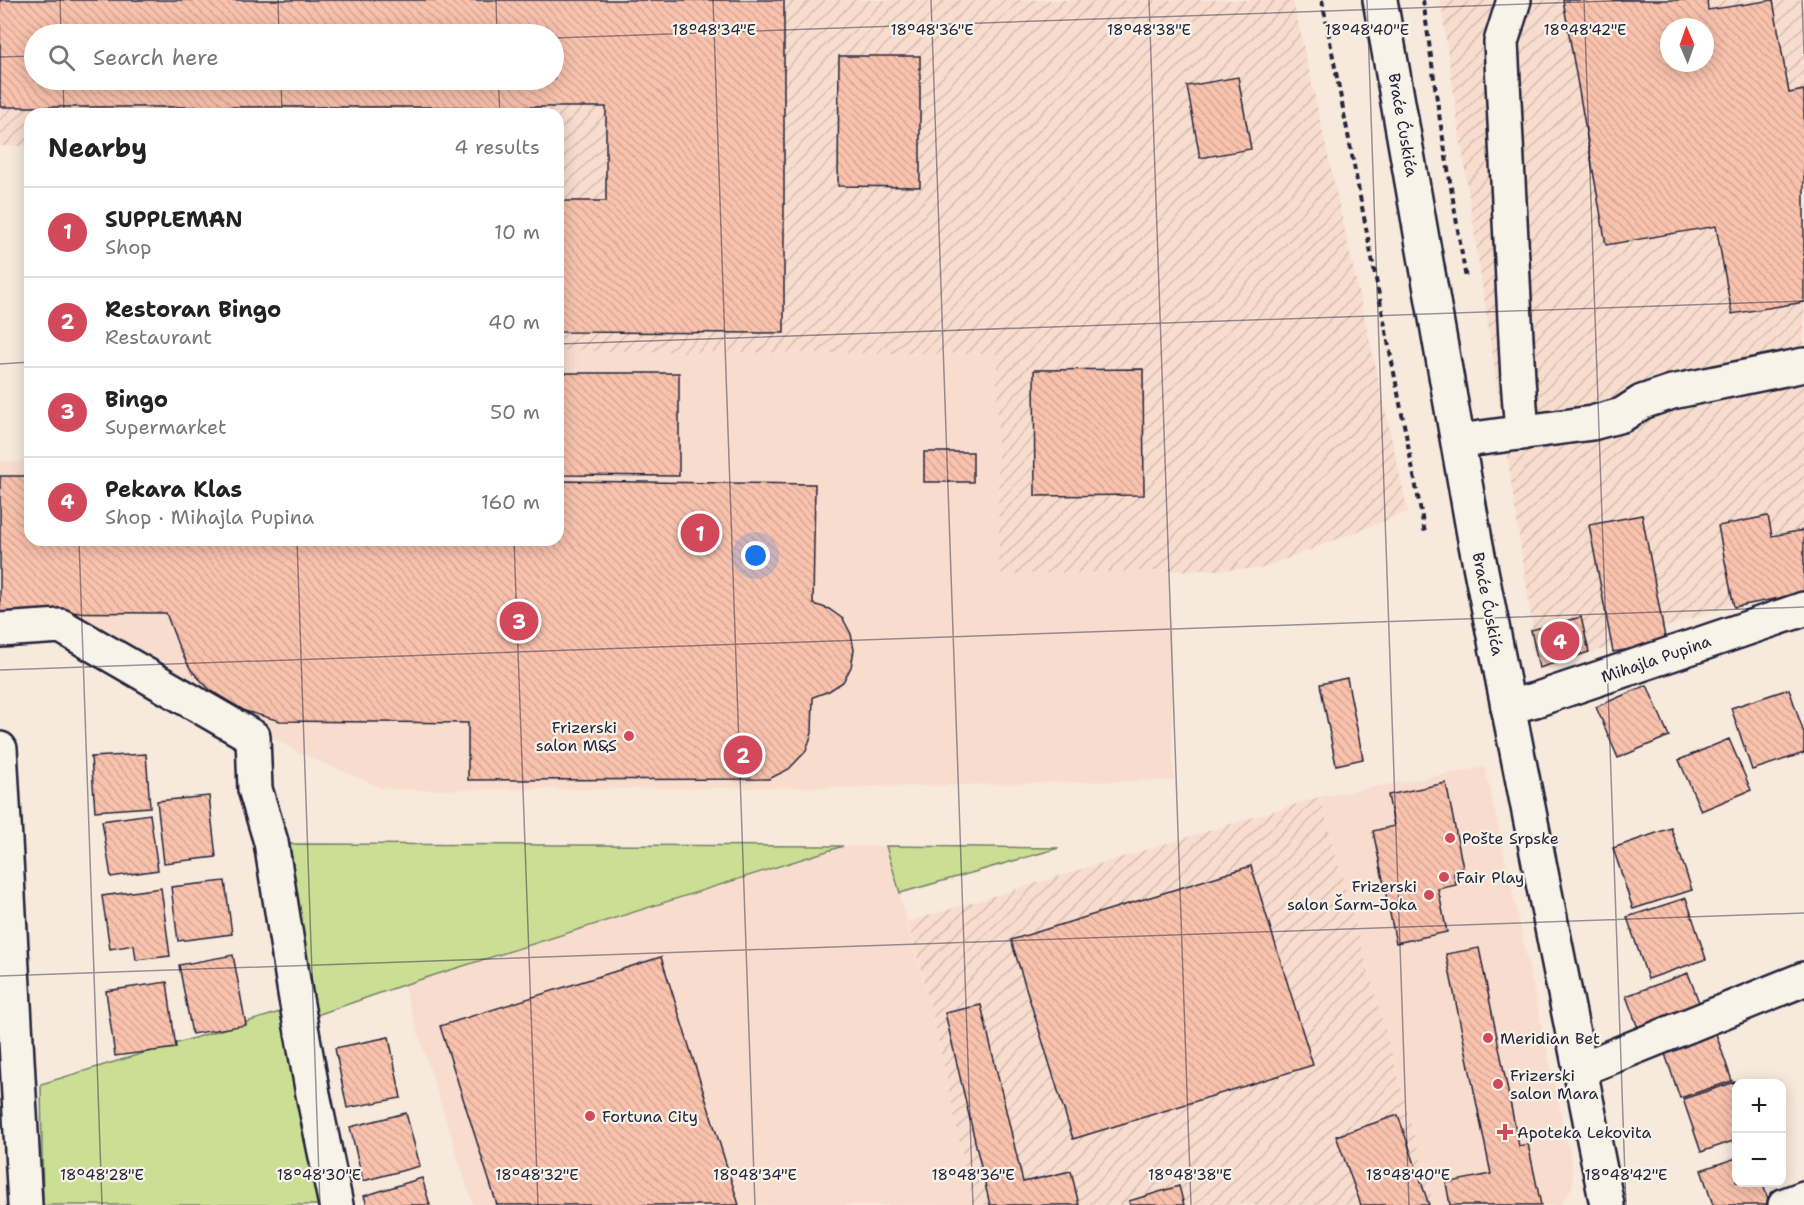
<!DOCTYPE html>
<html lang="en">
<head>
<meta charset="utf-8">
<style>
  :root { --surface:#fff; --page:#f6f6f6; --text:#222; --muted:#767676; --line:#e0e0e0; --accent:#d1495b }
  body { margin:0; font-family:"Shantell Sans",sans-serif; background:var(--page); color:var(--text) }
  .controls { position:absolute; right:18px; bottom:18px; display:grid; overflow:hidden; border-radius:12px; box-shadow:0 3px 15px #0003 }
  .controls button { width:54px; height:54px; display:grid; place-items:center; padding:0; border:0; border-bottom:2px solid var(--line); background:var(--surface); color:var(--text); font:30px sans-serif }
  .compass { position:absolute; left:1660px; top:18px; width:54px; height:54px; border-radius:50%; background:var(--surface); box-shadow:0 3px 15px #0003; rotate:358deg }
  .you { position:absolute; left:756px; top:556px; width:21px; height:21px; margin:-15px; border:4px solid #fff; border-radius:50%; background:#1a73e8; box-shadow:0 0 0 9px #1a73e833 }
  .badge { display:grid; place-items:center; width:39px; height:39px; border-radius:50%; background:var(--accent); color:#fff; font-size:20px; font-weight:700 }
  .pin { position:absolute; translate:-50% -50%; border:3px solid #fff; box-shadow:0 2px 6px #0006 }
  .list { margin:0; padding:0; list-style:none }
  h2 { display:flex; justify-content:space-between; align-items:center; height:78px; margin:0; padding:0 24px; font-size:26px }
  h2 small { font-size:20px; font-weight:400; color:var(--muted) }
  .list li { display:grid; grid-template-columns:39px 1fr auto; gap:18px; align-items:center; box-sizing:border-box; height:90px; padding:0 24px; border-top:2px solid var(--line) }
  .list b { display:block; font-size:22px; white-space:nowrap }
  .list p { margin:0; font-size:20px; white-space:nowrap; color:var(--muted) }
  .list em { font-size:20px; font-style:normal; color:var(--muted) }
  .icon { flex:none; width:33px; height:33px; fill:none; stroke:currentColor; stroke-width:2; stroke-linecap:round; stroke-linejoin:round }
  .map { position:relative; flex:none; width:1804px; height:1205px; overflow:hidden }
  .search { position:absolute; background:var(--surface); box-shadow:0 3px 15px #0003; left:24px; top:24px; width:540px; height:66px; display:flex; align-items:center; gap:15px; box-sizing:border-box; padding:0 21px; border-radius:33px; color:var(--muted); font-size:22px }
  .panel { position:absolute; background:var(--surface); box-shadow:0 3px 15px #0003; left:24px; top:108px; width:540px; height:438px; border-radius:18px }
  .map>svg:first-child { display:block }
  .built { fill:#f8ddce }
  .industrial { fill:url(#industrial-furrows); fill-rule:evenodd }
  .grass { fill:#cadf94; stroke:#768068; stroke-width:1.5 }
  .building { fill:url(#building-back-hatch); stroke:#22223b; stroke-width:1.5; fill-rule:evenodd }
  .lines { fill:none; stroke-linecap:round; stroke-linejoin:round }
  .minor-casing { stroke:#22223b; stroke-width:38 }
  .major-casing { stroke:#22223b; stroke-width:38 }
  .path { stroke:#22223b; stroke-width:4; stroke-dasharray:6 4.5; stroke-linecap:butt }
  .minor { stroke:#f7f3e8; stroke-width:33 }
  .major { stroke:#f7f3e8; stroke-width:33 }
  .ticks { fill:none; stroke:#22223b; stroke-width:1.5; stroke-opacity:0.45 }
  .poi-dot { fill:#d1495b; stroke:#f7f3e8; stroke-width:2 }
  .labels { text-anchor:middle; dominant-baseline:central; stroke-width:4.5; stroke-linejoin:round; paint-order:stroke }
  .street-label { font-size:16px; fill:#22223b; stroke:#f7f3e8 }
  .poi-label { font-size:16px; fill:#22223b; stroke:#f7f3e8; text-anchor:start }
  .ticks-label { font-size:15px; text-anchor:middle; fill:#22223b; stroke:#f7f3e8; stroke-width:4.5; stroke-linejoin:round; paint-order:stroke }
</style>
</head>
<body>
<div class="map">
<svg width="1804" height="1205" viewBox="0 0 1804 1205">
  <defs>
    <pattern id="industrial-furrows" width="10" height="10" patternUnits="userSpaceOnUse" patternTransform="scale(1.5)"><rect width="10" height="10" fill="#f8ddce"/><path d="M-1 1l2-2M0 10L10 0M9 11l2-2" fill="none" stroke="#d4bdb2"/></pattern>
    <pattern id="building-back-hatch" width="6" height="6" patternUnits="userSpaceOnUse" patternTransform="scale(1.5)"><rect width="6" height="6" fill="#f9c2ad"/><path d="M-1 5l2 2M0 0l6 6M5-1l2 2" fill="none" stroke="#d5a696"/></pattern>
  </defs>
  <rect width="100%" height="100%" fill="#f7e9dc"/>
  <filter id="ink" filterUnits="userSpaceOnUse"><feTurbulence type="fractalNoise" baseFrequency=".0167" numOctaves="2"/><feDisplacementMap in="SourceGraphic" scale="12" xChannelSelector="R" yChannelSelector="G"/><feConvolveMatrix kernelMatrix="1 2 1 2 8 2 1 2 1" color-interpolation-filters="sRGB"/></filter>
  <g filter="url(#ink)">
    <path class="built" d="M558,351l440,3 1,219 170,-2 5,209 -299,7 -457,3 -35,-2 -84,-35 -225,-134 -74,1v-158l30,-1v79h528z
      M1485,767l87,398 1,19 -5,11 -8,10h-126l-114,-408z
      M843,846h43l48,174 39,185h-500l-70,-220z"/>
    <path class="industrial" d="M0,0h1293l115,512 -148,57 -261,5 -2,-220 -439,-3v-237h-528v32h-30zM34,34h520v46h-520z
      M1440,0h364v579l-265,92zM1669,27h36v36h-36z
      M1320,797l114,408h-461l-39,-185 -26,-98z"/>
    <path class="grass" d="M290,844l553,2 -440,139 -89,31z
      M886,846l173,2 -159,45z
      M280,1012l39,193h-276l-2,-121z"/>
    <path class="building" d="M0,0h784v333l-226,-1v-131h48v-94h-606zM34,34h520v46h-520z
      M1563,0h144l1,10 65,-10 16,93 15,-3v212l-72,12 -16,-88 -110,19zM1669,27h36v36h-36z
      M839,56h81v131l-82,-1z
      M1238,77l13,72 -51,9 -13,-72z
      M1143,369l1,126 -109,1 -1,-126z
      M558,373h121v103l-121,-1z
      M924,452h49v30h-49z
      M0,476h30v64h528v-59l257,3 -2,120 16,5 14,10 8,15 3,16 -3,17 -8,15 -14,9 -16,6 -1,36 -6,18 -17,18 -20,10 -301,1v-57l-188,-2 -35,-10 -34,-20 -20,-21 -13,-25 -12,-32 -166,-1z
      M1642,515l24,128 -53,9 -24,-127z
      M1768,516l4,20 32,-6v63l-70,14 -16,-81z
      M1581,617l8,35 -50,16 -8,-38z
      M1347,678l16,81 -27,6 -16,-81z
      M1647,685l22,51 -51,22 -22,-51z
      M1789,689l15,44v20l-52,17 -21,-62z
      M1729,739l22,51 -50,21 -22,-51z
      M146,754l4,53 -55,4 -4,-54z
      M1446,783l17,85 -10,2 3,15 -18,4 9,43 -51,11 -23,-112 21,-5 -6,-31z
      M209,796l7,61 -52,6 -7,-62z
      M150,814l8,56 -47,7 -9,-56z
      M1671,828l21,62 -59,19 -20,-61z
      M1251,866l62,199 -240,74 -62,-199z
      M225,881l7,53 -54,7 -7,-54z
      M161,888l9,68 -34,4 -2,-15 -24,4 -8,-53z
      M1686,898l20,61 -58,20 -21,-62z
      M1479,948l40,198 9,-2 13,61h-91l-4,-22 45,-9 -45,-220z
      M233,955l13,70 -54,9 -13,-69z
      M661,957l78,248h-242l-57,-179z
      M1688,973l15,40 -62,23 -15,-40z
      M167,982l9,66 -61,8 -9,-65z
      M981,1005l42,177 48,-11 8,34h-89l-45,-192z
      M1714,1028l18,53 -52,17 -18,-53z
      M389,1037l12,61 -54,10 -12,-60z
      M1735,1082l1,5v53l-35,12 -18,-53z
      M406,1113l14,53 -57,15 -13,-54z
      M1398,1115l31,90h-68l-25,-69z
      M1736,1158v24h26l8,23h-57l-12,-35z
      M422,1178l8,27h-63l-3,-9z
      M1179,1186l5,19h-54l-1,-4z"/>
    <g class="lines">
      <defs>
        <path id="minor" d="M1514,0l-13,42 17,337 4,54
          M1459,441l133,-18 30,-8 20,-13 30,-10 132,-27
          M0,630l61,-4 192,111 2,52 16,53 24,151 18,101 23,111
          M1508,707l27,-7 269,-91
          M0,749l25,456
          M1581,1069l223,-90
          M1785,1205l19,-7"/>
        <path id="major" d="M1380,0l95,540 132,665"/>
      </defs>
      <use href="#minor" class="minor-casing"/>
      <use href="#major" class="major-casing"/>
      <path class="path" d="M1322,0l103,533
        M1423,0l16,114 27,165"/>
      <use href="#minor" class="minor"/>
      <use href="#major" class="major"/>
    </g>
  </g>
  <path class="ticks" d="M60,0l1,34M278,0l1,34M496,0l1,34M713,0l42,1205M931,0l42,1205M1149,0l42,1205M1367,0l42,1205M1584,0l42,1205M1802,0l2,54M554,38l1087,-38M0,57l34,-1M63,80l1,34M281,80l1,34M498,80l2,34M558,344l1246,-43M0,364l30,-2M79,540l23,665M297,540l23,665M514,540l24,665M0,670l1804,-63M0,976l1804,-63"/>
  <g class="poi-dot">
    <circle cx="629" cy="736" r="6"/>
    <circle cx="1450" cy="838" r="6"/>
    <circle cx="1444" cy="877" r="6"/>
    <circle cx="1429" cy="895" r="6"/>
    <circle cx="1488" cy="1038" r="6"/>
    <circle cx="1498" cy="1084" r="6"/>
    <circle cx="590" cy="1116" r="6"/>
    <path d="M1502 1123h6v6h6v6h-6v6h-6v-6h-6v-6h6z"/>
  </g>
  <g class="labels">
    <g class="street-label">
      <text transform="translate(1403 125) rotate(80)">Braće Ćuskića</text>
      <text transform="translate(1488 604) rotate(79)">Braće Ćuskića</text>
      <text transform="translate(1656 659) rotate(-19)">Mihajla Pupina</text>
    </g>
    <g class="poi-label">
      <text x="617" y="727" text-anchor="end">Frizerski<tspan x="617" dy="18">salon M&amp;S</tspan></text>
      <text x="1462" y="838">Pošte Srpske</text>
      <text x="1456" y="877">Fair Play</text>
      <text x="1417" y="886" text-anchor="end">Frizerski<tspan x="1417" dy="18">salon Šarm-Joka</tspan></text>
      <text x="1500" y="1038">Meridian Bet</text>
      <text x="1510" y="1075">Frizerski<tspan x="1510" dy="18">salon Mara</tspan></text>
      <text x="602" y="1116">Fortuna City</text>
      <text x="1517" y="1132">Apoteka Lekovita</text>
    </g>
  </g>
  <g class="ticks-label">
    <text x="714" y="35">18°48'34"E</text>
    <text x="932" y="35">18°48'36"E</text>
    <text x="1149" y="35">18°48'38"E</text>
    <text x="1367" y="35">18°48'40"E</text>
    <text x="1585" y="35">18°48'42"E</text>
    <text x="102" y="1180">18°48'28"E</text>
    <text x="319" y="1180">18°48'30"E</text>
    <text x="537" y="1180">18°48'32"E</text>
    <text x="755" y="1180">18°48'34"E</text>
    <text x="973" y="1180">18°48'36"E</text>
    <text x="1190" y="1180">18°48'38"E</text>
    <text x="1408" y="1180">18°48'40"E</text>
    <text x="1626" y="1180">18°48'42"E</text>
  </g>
</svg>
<div class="controls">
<button>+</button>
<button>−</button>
</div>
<svg class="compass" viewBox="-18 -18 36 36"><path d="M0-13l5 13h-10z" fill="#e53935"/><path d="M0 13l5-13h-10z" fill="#767676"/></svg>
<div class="you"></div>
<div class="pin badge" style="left:700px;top:533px">1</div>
<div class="pin badge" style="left:743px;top:755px">2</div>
<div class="pin badge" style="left:519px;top:621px">3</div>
<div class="pin badge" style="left:1560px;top:641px">4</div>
<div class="search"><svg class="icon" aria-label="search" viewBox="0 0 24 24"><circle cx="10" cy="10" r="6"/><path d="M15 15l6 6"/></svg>Search here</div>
<section class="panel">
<h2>Nearby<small>4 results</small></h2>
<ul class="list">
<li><span class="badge">1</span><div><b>SUPPLEMAN</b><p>Shop</p></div><em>10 m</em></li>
<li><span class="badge">2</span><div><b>Restoran Bingo</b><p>Restaurant</p></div><em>40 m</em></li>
<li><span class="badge">3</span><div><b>Bingo</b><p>Supermarket</p></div><em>50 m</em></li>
<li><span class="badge">4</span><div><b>Pekara Klas</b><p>Shop · Mihajla Pupina</p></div><em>160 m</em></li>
</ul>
</section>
</div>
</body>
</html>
